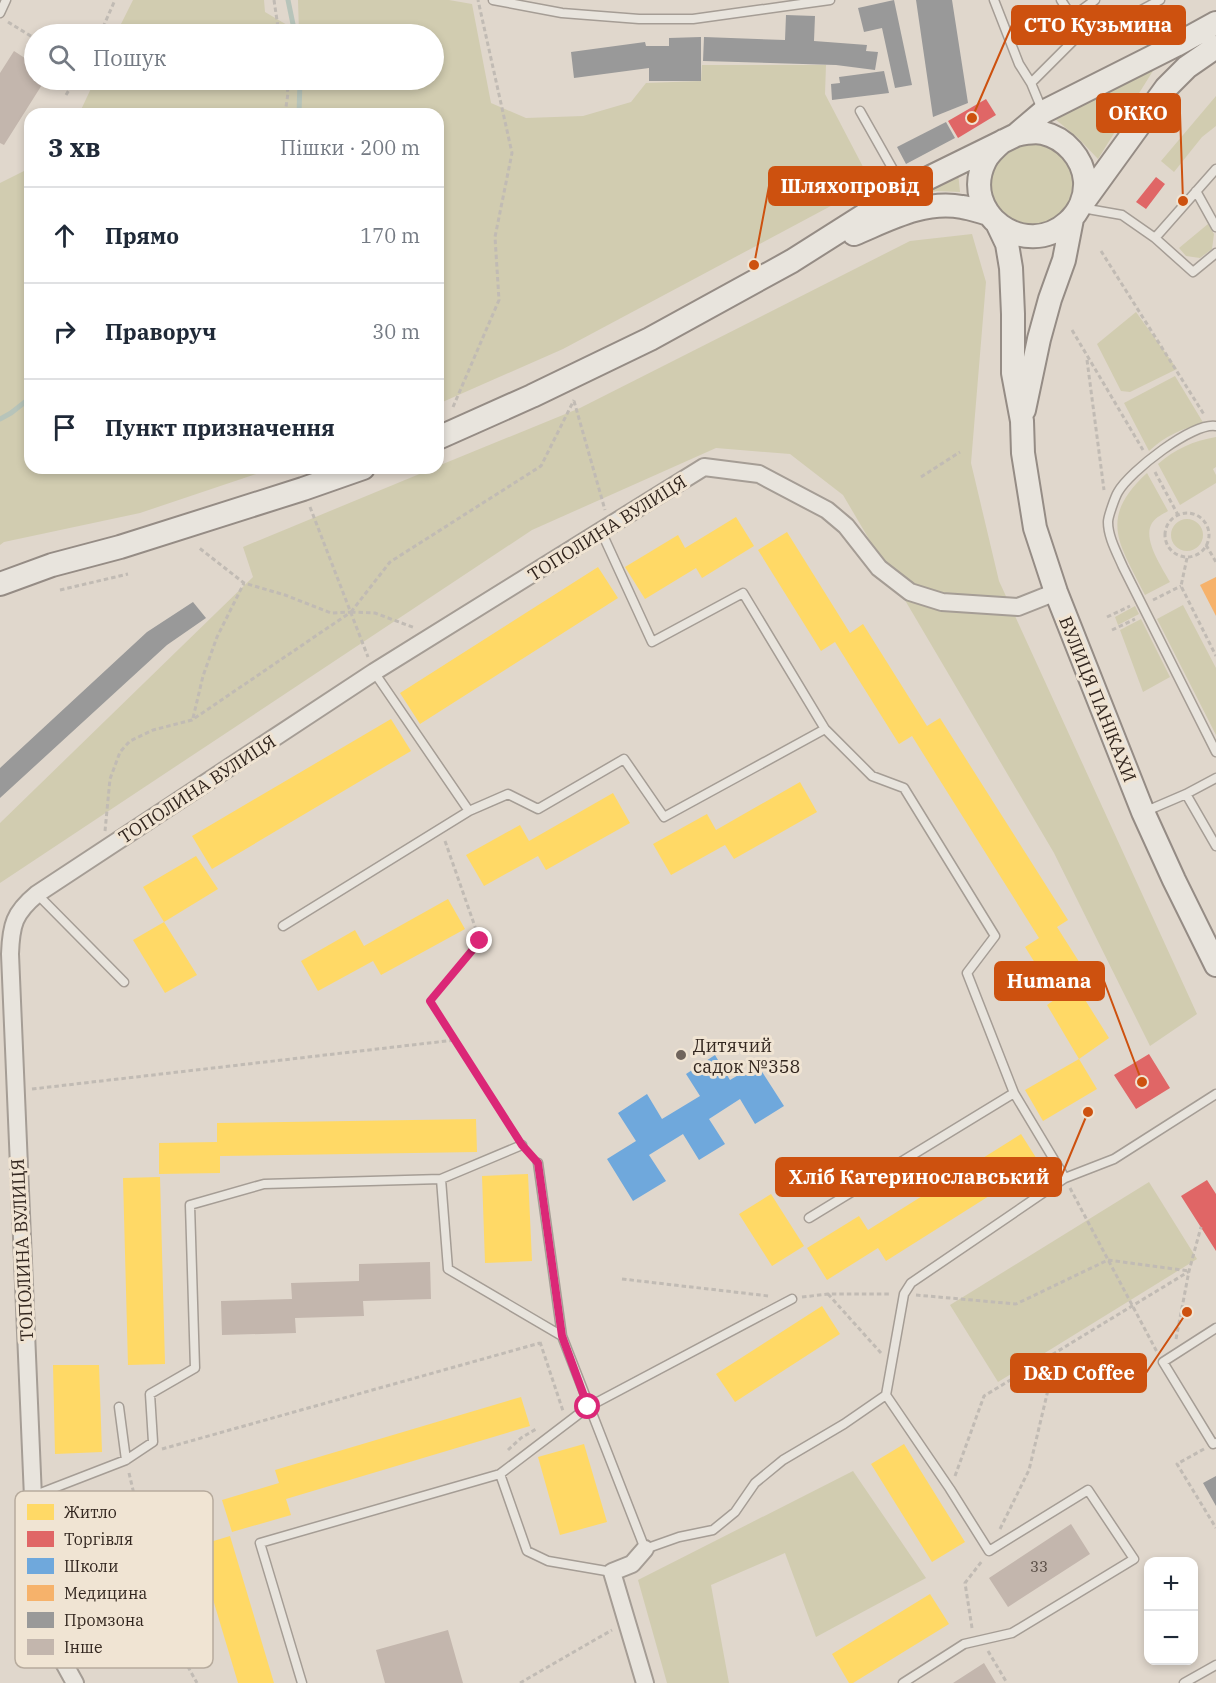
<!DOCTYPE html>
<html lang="uk">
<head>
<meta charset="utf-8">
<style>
  :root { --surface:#fff; --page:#f2f2f3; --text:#1f2937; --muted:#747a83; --line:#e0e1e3 }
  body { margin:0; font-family:"IBM Plex Serif",serif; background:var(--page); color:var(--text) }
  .controls { position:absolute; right:18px; bottom:18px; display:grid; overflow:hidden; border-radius:12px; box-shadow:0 3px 9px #0003 }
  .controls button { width:54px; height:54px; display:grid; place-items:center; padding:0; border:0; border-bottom:2px solid var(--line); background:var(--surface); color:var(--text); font:30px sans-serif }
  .stop { position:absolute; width:18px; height:18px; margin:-14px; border:4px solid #db2777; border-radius:50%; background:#fff }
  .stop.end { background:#db2777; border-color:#fff; box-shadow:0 2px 6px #0008 }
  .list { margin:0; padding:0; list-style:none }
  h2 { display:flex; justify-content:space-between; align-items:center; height:78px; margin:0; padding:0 24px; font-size:26px }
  h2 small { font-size:20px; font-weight:400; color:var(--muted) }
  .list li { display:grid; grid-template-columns:39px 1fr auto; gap:18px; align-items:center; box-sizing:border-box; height:96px; padding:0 24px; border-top:2px solid var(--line) }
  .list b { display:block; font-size:22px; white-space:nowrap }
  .list em { font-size:20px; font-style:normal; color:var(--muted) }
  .icon { flex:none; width:33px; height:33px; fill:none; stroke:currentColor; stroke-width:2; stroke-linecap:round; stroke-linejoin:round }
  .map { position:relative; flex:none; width:1216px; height:1683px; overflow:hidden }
  .search { position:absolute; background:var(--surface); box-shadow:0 3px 9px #0003; left:24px; top:24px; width:420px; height:66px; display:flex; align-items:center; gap:15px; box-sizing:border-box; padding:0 21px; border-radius:33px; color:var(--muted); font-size:22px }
  .panel { position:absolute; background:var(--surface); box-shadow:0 3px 9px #0003; left:24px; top:108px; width:420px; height:366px; border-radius:18px }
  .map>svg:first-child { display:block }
  .green { fill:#d1ccb0 }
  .homes { fill:#ffd966 }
  .shops { fill:#e06666 }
  .schools { fill:#6fa8dc }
  .health { fill:#f6b26b }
  .industry { fill:#999 }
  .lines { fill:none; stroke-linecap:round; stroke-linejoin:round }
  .stream { stroke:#b7c4ba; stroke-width:5 }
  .building { fill:#c3b6ad }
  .lane-casing { stroke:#a59d95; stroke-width:11 }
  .street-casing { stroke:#a59d95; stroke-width:20 }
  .secondary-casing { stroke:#958c85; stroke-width:26 }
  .path { stroke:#c1bbb4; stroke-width:3; stroke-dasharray:4.5 3; stroke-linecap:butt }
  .lane { stroke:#e8e4dd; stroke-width:8 }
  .street { stroke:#e8e4dd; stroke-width:16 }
  .secondary { stroke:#e8e4dd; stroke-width:22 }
  .route { stroke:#db2777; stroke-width:8 }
  .poi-dot { fill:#6f645c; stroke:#f0e4d3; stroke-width:2 }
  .labels { text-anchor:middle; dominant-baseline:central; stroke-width:6; stroke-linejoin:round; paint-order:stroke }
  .number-label { font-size:15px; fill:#564a42 }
  .street-label { font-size:18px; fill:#32261f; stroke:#f0e4d3 }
  .poi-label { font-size:18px; fill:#32261f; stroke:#f0e4d3; text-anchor:start }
  .key { fill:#f0e4d3; stroke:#b7ab9d; stroke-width:1.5 }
  .key-label { font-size:16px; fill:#32261f }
  .leader { fill:none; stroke:#cd510f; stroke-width:2 }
  .callout-dot { fill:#cd510f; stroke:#f0e4d3; stroke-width:2 }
  .callout { fill:#cd510f; stroke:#cd510f; stroke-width:2 }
  .callout-label { font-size:20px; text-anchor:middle; font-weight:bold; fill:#fff }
</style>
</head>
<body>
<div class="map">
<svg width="1216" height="1683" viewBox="0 0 1216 1683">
  <rect width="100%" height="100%" fill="#e0d7cc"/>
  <path class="green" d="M133,0h131l1,12 34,20 -1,-32h151l23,4 19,99 35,15 57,-2 48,-14 15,-19 55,-2 1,-16h124l-1,29 47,90 -309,165 -125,55v-290h-359l16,-34h339v-46h-318z
    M1156,66l-58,93 -20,-21 -23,-19z
    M1216,96v30l-14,11 -28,35 -13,-11z
    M1030,143c8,1 15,1 22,5 23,13 30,44 12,64 -2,2 -6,8 -9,10 -7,3 -25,4 -33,5 -6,-4 -22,-12 -26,-18 -3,-3 -3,-10 -5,-14 -8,-27 14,-48 39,-52z
    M30,168v300h244l-134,45 -136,29 -4,3v-362z
    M958,172l2,20 -23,-1 -22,4z
    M1208,224l6,10 -2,15 -12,9 -14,-2 -7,-8z
    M972,234l14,48 -15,181 28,118 198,433 -47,32 -96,-193 -211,-358 -53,-41 -74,-6 -184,82 -532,353v-60l253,-246 -10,-30 191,-79h4v-2l142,-58 330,-167z
    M1136,312l41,57 -47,23 -9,-1 -24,-47z
    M1175,376l29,48c-22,4 -39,12 -55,27l-25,-48z
    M1216,437v30l-3,2 3,6v8l-36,22 -22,-41c17,-15 35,-23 58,-27z
    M1147,473l21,38c-5,3 -12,6 -16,12 -10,16 10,44 18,59l-25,13c-25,-51 -48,-76 2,-122z
    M1171 535a16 16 0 1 1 32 0a16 16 0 1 1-32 0Z
    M1183,605l33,63v67l-59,-116z
    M1135,606l4,8 -21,11 -3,-8z
    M1141,619l29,58 -27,15 -23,-62z
    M1149,1182l48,77 -199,123 -48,-77z
    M853,1471l73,107 -110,59 -31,-84 -74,32 18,98h-62l-29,-103z"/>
  <path class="homes" d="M736,517l18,29 -52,32 -6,-10 -51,31 -20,-32 53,-32 7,13z
    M787,532l63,101 13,-9 64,102 13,-8 128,202 -11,7 33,52 -13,8 32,51 -30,21 -32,-54 10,-7 -32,-51 14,-9 -127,-202 -13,8 -64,-102 -14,9 -63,-101z
    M598,567l20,31 -198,126 -20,-31z
    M391,719l20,32 -199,118 -20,-33z
    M800,782l17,30 -83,47 -9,-14 -54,30 -18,-31 54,-30 9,16z
    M613,793l17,30 -84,47 -8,-14 -54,30 -18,-31 54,-30 9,16z
    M196,856l22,33 -54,33 33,53 -32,18 -32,-53 31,-18 -21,-35z
    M448,899l17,30 -84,46 -8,-14 -55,30 -17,-30 54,-31 9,16z
    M1079,1059l18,30 -54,32 -18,-31z
    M476,1119l1,33 -257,4v17l-61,1v-31l58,-1v-19z
    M1021,1134l19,30 -154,97 -8,-13 -51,32 -20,-32 52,-32 9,14z
    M528,1174l4,87 -47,2 -3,-87z
    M160,1177l5,187 -37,1 -5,-187z
    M771,1194l33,52 -32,20 -33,-52z
    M822,1306l18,28 -105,68 -19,-28z
    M53,1365h46l3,87 -47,2z
    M521,1397l9,29 -244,73 5,16 -59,17 -10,-32 57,-17 -4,-13z
    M584,1444l23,78 -47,13 -22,-78z
    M904,1444l61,98 -33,20 -61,-98z
    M230,1536l44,147h-36l-41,-137z
    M930,1594l19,30 -96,59h-4l-17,-29z"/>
  <path class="shops" d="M986,99l10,16 -38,23 -10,-17z
    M1156,177l9,7 -19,25 -10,-7z
    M1149,1054l21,34 -34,21 -22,-34z
    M1207,1180l9,14v57l-35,-55z"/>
  <path class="schools" d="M715,1055l15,25 27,-16 27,42 -29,18 -15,-25 -31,20 16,25 -26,16 -16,-26 -34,21 17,26 -33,20 -26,-42 29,-18 -18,-28 29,-19 15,25 38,-23 -14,-22z"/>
  <path class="health" d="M1216,577v39l-16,-31z"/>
  <path class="industry" d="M894,0l18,85 -17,3 -13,-60 -18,4 -6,-24z
    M916,0h36l16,103 -35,14z
    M786,15l29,1 -1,25 53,4 -1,6 12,1 -3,18 -39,-5 -133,-4 1,-24 81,3z
    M701,37v44h-52v-13l-75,10 -3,-26 74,-10 1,4h23v-8z
    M884,71l5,22 -57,7 -1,-16 9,-1 -1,-6z
    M946,122l9,16 -49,26 -9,-17z
    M193,602l13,16 -39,27 -167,153v-30l147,-136z
    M1216,1476v30l-13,-23z"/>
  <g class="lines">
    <path class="stream" d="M288,0l7,34
      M299,114l1,-34
      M0,419l11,-6 19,-15"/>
  </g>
  <path class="building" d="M14,51l20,13v16h11l-41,65 -4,-2v-70z
    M430,1262l1,37 -68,2 1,15 -69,2 1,15 -74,2 -1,-34 71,-2 -1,-16 68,-2v-17z
    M1071,1524l19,30 -82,53 -19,-29z
    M448,1630l15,53h-78l-9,-33z
    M984,1663l12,20h-43z"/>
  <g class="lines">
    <defs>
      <path id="lane" d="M493,0l69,13 77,6h54l137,-19
        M994,0l25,64 12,19 12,29
        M1061,0l21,32
        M0,13l6,-13
        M1072,17l23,-17
        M1031,83l51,-51 20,-1 58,-31
        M860,111l44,78
        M1196,191l20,36
        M1082,208l40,7 33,23 61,-69
        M1155,238l38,34 23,-19
        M1216,426c-23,-4 -86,45 -98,66 -3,5 -10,25 -10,30 0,15 9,31 15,45l93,185
        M825,729l47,47 32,12 91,148 -28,37 47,120 51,85
        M1186,794l30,52
        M469,811l39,-17 30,15 86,-50 40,58 161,-88 -82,-136 -91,49 -51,-111
        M1144,812l42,-18 30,-16
        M37,894l87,88
        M283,926l186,-115 -95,-139
        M538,1163l24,173
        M441,1179l81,-34
        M809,1218l205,-125
        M1216,1328l-53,34 50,82 3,-1
        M886,1395l64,94 39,62 99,-61 46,69 -122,74 -48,11 -61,39
        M119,1407l7,53
        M500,1474l88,-67 204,-108
        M33,1496l93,-36 27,-18 -3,-48 45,-26 -5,-163 74,-21 177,-5 7,90 114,67 83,213 34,-12 34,-7 22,-18 20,-29 28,-23 61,-36 42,-29 18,-101 7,-11 154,-105 49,-19 102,-65
        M302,1683l-42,-140 240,-69 27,77 21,10 64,11
        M1184,1683l32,-18"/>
      <path id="street" d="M75,1683l-37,-67 -28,-662c1,-29 4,-41 27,-60l337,-222 330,-205 55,7 68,36 19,16 33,42 31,24 32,10 76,5 38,-15
        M645,1683l-33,-111 20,-8 13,-15"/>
      <path id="secondary" d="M1016,135l27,-23 133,-67 40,-22
        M1082,204l84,-116 21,-21 29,-20
        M997,223l10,21 4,24 2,46v59l9,48 1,32 12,75 21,64 87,220 31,68 42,85
        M854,234c34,-14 69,-34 108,-27 9,1 18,5 27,7
        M1024,410l15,-71 11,-40 14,-39 8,-41
        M438,438l94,-42 118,-57 142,-78 112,-71 112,-55c9,-2 18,-4 27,-2 22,5 40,25 42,48 1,16 -6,31 -17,41 -43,39 -109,-9 -83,-61 4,-8 11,-14 18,-20
        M0,584l52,-19 68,-18 183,-58 60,-21"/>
    </defs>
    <use href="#lane" class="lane-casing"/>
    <use href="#street" class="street-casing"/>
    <use href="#secondary" class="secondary-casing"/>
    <path class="path" d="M274,0l5,34
      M8,22l26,16
      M100,34l15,-34
      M66,95l9,-15
      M285,114l3,-21 -2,-13
      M1101,251l104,165
      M1072,330l71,120
      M1087,360l17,130
      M574,401l31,109
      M453,407l46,-107 -4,-63 17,-84 -34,-153
      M1155,472l23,43
      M921,477l39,-25
      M310,507l58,150
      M1165 535a22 22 0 1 1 44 0a22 22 0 1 1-44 0Z
      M1206,545l10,17
      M1187,558l-6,28 35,70
      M60,590l68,-16
      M1153,600l28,-14
      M351,612l39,-50 151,-96 33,-66
      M351,612l24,1 40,15
      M1107,617l23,-11
      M1112,630l23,-11
      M193,718l10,-42 14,-39 27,-54
      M105,831l5,-52 10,-27 10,-11 23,-11 39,-10 159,-108 -20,1 -46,-18 -41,-12 -46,-36
      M445,841l35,100 -50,60 87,135
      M32,1089l423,-49
      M1070,1188l87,164
      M622,1279l147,17
      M828,1294l53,59
      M916,1295l100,9 92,-44 81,11
      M802,1297l26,-3h63
      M1176,1339l13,-68 12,-44
      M540,1342l23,69
      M162,1449l378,-106
      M1204,1449l-27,15 39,64
      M508,1450l13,-12 15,-9
      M129,1473l9,38 44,145 15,27
      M955,1476l29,-80 204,-124
      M1000,1529l29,-59 28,-118
      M972,1628l-7,-45 17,-22
      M988,1651l19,32
      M520,1683l92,-53"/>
    <use href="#lane" class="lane"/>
    <use href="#street" class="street"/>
    <use href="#secondary" class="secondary"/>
  </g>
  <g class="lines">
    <path class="route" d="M480,941l-50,60 92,144 16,18 24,173 26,71"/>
  </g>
  <circle class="poi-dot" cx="681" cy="1055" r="6"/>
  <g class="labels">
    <g class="number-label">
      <text x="1039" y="1566">33</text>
    </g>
    <g class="street-label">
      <text transform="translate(607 528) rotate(-32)">ТОПОЛИНА ВУЛИЦЯ</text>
      <text transform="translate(1098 699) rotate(68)">ВУЛИЦЯ ПАНІКАХИ</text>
      <text transform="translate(197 789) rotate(-33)">ТОПОЛИНА ВУЛИЦЯ</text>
      <text transform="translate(22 1250) rotate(-93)">ТОПОЛИНА ВУЛИЦЯ</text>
    </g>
    <g class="poi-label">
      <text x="693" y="1045">Дитячий<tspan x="693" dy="21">садок №358</tspan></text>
    </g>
  </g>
  <rect x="15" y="1491" width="198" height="177" rx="9" class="key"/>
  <rect x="27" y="1504" width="27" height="16" fill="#ffd966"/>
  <rect x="27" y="1531" width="27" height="16" fill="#e06666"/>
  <rect x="27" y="1558" width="27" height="16" fill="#6fa8dc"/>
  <rect x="27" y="1585" width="27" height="16" fill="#f6b26b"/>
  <rect x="27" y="1612" width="27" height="16" fill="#999"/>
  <rect x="27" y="1639" width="27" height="16" fill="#c3b6ad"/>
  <g class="key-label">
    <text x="64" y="1518">Житло</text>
    <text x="64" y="1545">Торгівля</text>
    <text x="64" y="1572">Школи</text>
    <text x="64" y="1599">Медицина</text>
    <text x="64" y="1626">Промзона</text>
    <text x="64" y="1653">Інше</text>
  </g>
  <path class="leader" d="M972 118L1012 25M1183 201L1180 113M754 265L769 186M1142 1082L1104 981M1088 1112L1061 1177M1187 1312L1146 1373"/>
  <g class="callout-dot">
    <circle cx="972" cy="118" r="6"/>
    <circle cx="1183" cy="201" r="6"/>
    <circle cx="754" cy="265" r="6"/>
    <circle cx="1142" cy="1082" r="6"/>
    <circle cx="1088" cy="1112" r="6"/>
    <circle cx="1187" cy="1312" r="6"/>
  </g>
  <g class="callout">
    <rect x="1012" y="6" width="173" height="38" rx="6"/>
    <rect x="1097" y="94" width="83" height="38" rx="6"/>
    <rect x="769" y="167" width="163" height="38" rx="6"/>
    <rect x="995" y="962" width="109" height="38" rx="6"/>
    <rect x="776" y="1158" width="285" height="38" rx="6"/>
    <rect x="1011" y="1354" width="135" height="38" rx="6"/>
  </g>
  <g class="callout-label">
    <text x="1098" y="32">СТО Кузьмина</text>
    <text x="1138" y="120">ОККО</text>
    <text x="850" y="193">Шляхопровід</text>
    <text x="1049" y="988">Humana</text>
    <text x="919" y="1184">Хліб Катеринославський</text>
    <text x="1079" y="1380">D&amp;D Coffee</text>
  </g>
</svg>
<div class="controls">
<button>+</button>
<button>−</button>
</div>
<div class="stop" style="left:588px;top:1407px"></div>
<div class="stop end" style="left:480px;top:941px"></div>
<div class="search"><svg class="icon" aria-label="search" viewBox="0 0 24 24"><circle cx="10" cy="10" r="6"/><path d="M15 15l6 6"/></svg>Пошук</div>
<section class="panel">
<h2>3 хв<small>Пішки · 200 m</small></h2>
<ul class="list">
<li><svg class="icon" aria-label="ahead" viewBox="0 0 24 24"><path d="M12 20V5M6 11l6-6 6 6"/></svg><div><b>Прямо</b></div><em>170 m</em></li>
<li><svg class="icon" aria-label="right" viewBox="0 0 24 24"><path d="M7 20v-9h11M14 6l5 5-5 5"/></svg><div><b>Праворуч</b></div><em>30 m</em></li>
<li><svg class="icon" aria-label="arrive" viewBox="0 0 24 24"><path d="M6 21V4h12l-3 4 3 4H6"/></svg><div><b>Пункт призначення</b></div></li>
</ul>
</section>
</div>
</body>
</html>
